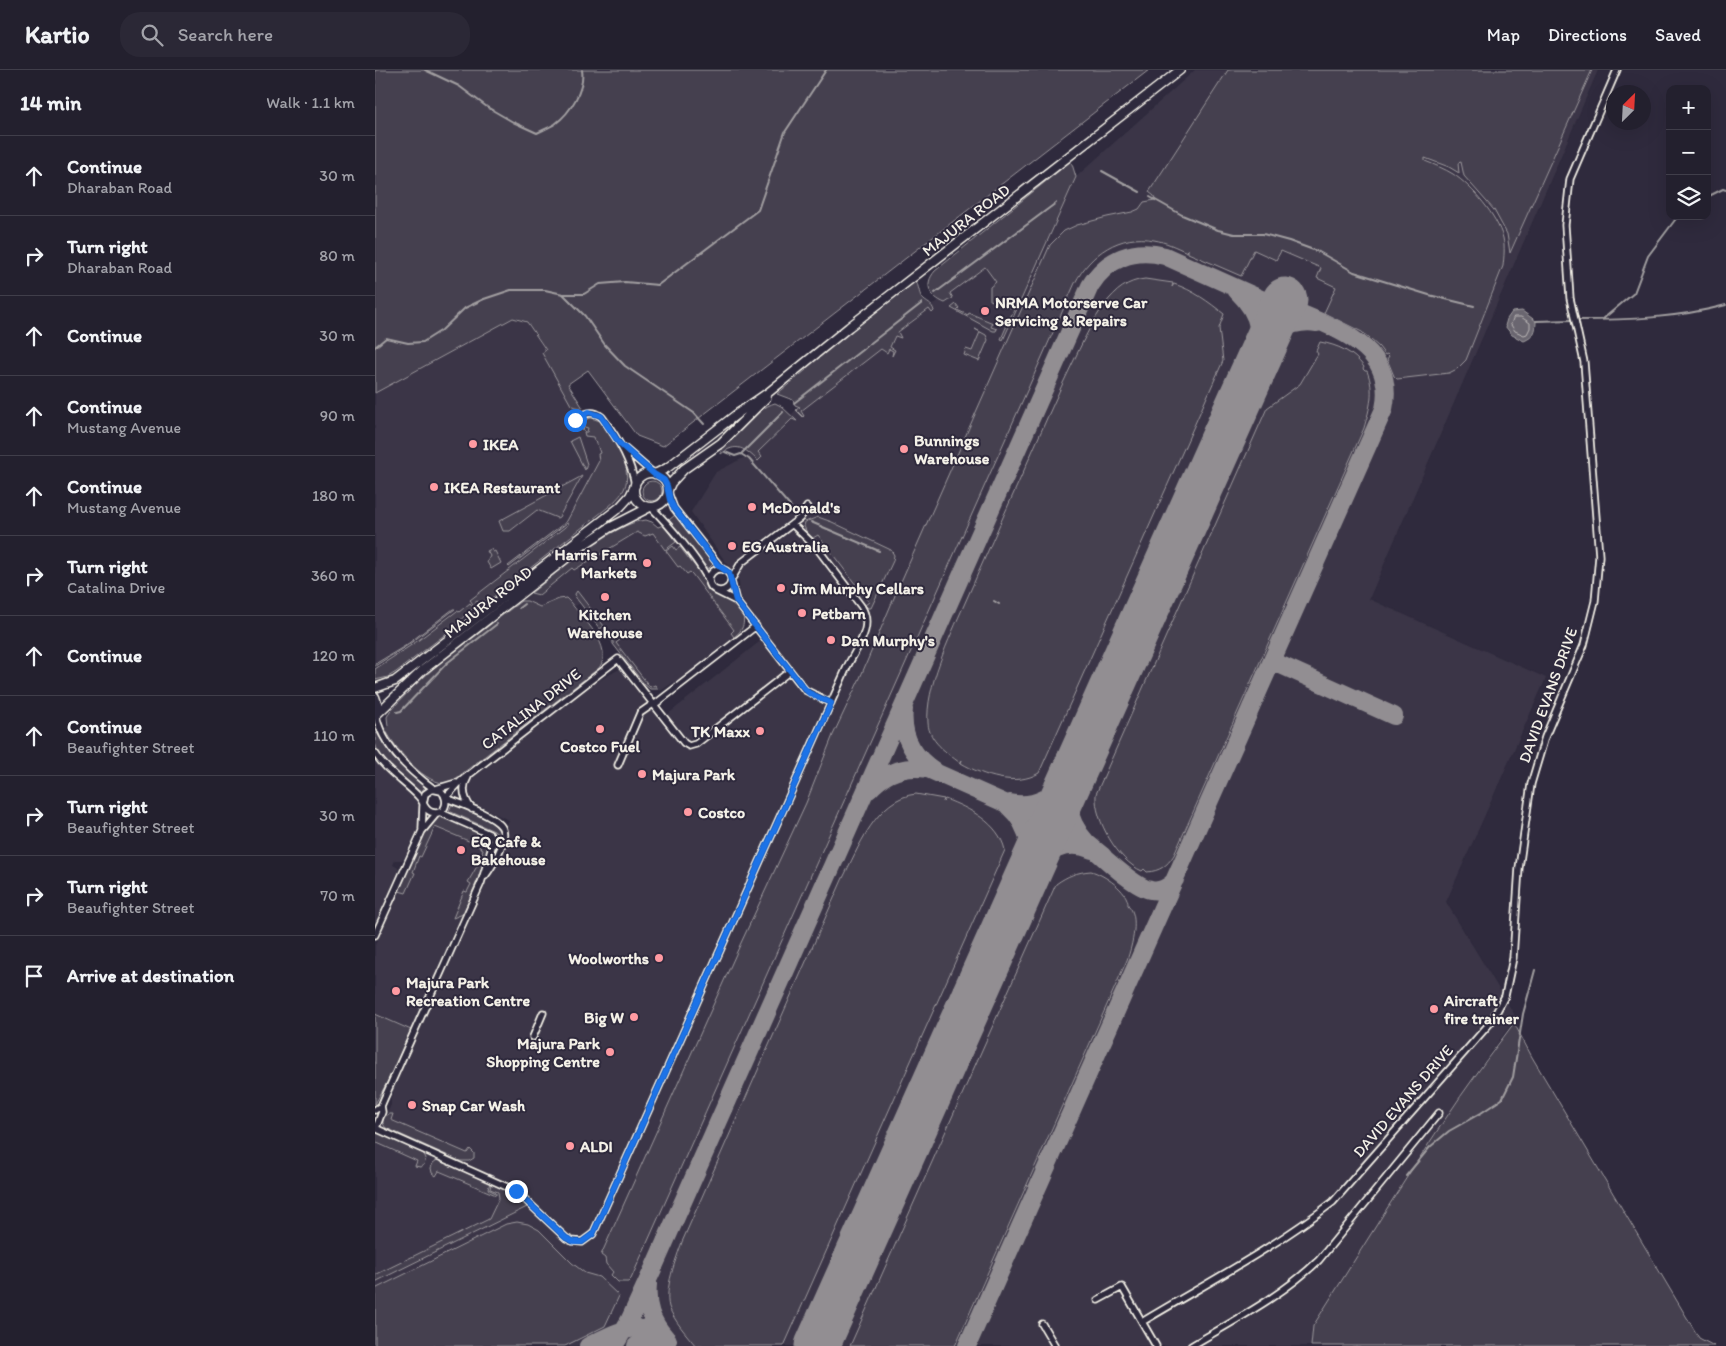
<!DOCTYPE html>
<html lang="en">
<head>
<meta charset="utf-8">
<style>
  :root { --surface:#23202e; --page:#2b2836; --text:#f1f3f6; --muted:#a3a3aa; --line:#403e4a }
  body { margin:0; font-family:Itim,sans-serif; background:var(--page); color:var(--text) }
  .controls { position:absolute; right:15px; top:15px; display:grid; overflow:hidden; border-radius:10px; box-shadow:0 5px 20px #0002 }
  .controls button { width:45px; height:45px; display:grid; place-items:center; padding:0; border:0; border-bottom:1px solid var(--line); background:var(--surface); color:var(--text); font:25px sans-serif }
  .compass { position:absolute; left:1231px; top:15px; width:45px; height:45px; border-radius:50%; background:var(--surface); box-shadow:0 5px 20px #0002; rotate:24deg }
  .stop { position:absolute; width:15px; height:15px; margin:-11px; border:4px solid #1a73e8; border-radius:50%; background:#fff }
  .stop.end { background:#1a73e8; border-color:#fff; box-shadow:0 1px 5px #0008 }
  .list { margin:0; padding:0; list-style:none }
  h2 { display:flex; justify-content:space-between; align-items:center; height:65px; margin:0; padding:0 20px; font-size:21px }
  h2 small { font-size:16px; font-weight:400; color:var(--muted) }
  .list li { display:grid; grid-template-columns:32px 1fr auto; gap:15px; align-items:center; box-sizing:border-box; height:80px; padding:0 20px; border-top:1px solid var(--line) }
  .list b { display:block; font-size:19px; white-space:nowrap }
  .list p { margin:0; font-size:16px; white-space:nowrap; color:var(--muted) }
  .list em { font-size:16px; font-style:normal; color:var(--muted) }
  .icon { flex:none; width:28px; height:28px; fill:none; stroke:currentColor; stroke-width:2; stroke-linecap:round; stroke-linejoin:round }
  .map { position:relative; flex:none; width:1351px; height:1276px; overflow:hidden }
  header { display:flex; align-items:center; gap:30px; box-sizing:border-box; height:70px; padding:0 25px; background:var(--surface); border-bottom:1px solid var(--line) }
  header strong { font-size:24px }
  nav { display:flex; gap:28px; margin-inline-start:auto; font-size:18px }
  .search { width:350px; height:45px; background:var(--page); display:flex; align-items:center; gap:12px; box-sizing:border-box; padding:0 18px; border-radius:20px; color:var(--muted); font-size:19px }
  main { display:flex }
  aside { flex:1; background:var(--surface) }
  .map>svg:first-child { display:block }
  .built { fill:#3b3647 }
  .green { fill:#454050; stroke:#9c989c }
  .water { fill:#6a6670; stroke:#a19ea0 }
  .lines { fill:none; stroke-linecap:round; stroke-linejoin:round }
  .shore { stroke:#bdb9b8; stroke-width:1 }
  .stream { stroke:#a19ea0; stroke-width:2 }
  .taxiway { stroke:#928e92; stroke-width:18 }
  .runway { stroke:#928e92; stroke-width:45 }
  .minor-casing { stroke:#f4f1e8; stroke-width:9 }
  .secondary-casing { stroke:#f4f1e8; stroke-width:11 }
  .minor { stroke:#2f2a3d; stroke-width:5.5 }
  .secondary { stroke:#2f2a3d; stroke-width:8 }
  .route { stroke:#1a73e8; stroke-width:6 }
  .poi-dot { fill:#ff9aa2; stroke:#2f2a3d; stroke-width:2 }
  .labels { text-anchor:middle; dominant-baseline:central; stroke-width:4; stroke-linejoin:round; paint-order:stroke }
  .street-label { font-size:16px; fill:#f4f1e8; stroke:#2f2a3d }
  .poi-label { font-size:16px; font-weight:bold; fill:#f4f1e8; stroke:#2f2a3d; text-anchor:start }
</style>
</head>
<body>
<header>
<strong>Kartio</strong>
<div class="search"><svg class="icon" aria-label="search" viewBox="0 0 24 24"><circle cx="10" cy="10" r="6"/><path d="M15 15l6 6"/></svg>Search here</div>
<nav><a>Map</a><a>Directions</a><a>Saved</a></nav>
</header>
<main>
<aside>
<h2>14 min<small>Walk · 1.1 km</small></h2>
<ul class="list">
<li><svg class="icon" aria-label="ahead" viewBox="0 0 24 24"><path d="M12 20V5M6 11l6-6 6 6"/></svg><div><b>Continue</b><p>Dharaban Road</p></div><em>30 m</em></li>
<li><svg class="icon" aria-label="right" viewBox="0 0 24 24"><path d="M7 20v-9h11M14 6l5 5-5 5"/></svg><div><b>Turn right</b><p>Dharaban Road</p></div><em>80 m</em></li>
<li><svg class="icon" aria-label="ahead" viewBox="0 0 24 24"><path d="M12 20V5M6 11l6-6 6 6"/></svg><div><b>Continue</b></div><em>30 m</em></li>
<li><svg class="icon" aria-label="ahead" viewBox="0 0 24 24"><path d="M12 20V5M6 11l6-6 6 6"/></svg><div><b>Continue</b><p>Mustang Avenue</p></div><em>90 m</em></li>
<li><svg class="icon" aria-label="ahead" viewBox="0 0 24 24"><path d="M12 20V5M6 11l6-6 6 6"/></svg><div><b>Continue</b><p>Mustang Avenue</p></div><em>180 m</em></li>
<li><svg class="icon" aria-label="right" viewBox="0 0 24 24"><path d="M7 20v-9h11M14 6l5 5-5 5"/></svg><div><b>Turn right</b><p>Catalina Drive</p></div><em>360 m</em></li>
<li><svg class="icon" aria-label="ahead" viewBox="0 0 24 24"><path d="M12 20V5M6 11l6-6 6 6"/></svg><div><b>Continue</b></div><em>120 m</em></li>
<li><svg class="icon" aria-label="ahead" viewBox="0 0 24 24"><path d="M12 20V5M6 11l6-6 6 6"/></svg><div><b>Continue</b><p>Beaufighter Street</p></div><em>110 m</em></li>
<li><svg class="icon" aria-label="right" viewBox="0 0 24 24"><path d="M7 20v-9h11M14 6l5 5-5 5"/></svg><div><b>Turn right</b><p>Beaufighter Street</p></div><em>30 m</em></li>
<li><svg class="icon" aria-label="right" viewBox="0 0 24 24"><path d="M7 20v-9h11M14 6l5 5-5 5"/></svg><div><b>Turn right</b><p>Beaufighter Street</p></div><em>70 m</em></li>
<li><svg class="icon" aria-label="arrive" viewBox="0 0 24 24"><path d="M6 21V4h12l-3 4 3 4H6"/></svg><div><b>Arrive at destination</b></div></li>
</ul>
</aside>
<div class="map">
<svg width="1351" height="1276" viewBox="0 0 1351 1276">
  <rect width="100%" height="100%" fill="#2f2a3d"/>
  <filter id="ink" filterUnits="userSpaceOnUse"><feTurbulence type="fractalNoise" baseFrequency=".02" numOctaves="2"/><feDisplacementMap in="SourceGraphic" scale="10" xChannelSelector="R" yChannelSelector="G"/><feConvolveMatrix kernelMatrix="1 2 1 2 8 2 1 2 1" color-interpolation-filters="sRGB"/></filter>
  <g filter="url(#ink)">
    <path class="built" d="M820,0h403l-229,529 177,79 -100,224 68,112v6l-36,50 -165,256 -2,20h-936v-215l114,52 4,-7 -107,-48 -3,-6 8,-17v-7l3,-11 93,-209 5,-7 16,-36 -1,-10 2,-5 -31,-14 -8,-8 -2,-11 3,-8 120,-94 36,-20 40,50 101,-80 -28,-38 -1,-16 -48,-69 25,-40 35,-18 45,-44 188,-144 13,16 27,12 52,-117z
      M138,248l14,4 56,86 8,10 7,2 4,4 17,26 11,22 -2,16 -4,9 -7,6 -8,7 -2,-2 -115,90 -18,10 -9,7 -9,11 -60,46 1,2 -12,6 -10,3v-290z
      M271,450l6,2 6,5 5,-2 39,50 6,14 6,5 11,2 6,4 13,18 -1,11 -5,5 -64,50v-2l-14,9 -2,-2h-8l-5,-4 -65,-82 -6,4 -7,-8h-8l-19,8 -14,-6 -7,2 79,-61 25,-14z
      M0,690l14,15 29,26 3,7 -2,19 -13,29 -4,4h-7l-2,5 5,3 1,5 -24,53z
      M63,747h4l45,19 3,5 -12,37 -67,152 -36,-16v-69l54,-121z"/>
    <path class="green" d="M0,0h774l-486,376 -26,-10 -49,-66 -20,14 15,24 -7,-1 -5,-2 -29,-52 4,-3 -19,-28 -14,-4 -138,75z
      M853,0h364l-82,183 -3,-19 -13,-24 -30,-34 -3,-14 -3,1 1,10 -10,-6 -24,-9v3c10,4 20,8 28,13 20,13 44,42 50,64 2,9 1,19 0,28l-37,94 -9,9 -8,4 -52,6 -3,-3 -7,-17 2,-3 -2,-2 -2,1 -6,-8 -17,-15 -38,-19 12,-26 -19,-9 4,-10 -40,-17 -5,9 -22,-10 -13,26 -53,-23v-4l-1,3c-11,-5 -21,-10 -33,-12 -34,-7 -64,14 -79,43l-444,996 -3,3h-10l-7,-7 2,-3 -7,-8 -1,-6 -4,-3 139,-310 66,-142 27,-68 27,-57 39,-92 151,-341 14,-14 13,-6 30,-8 25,-5 7,-3 5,-7 11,-2 -1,-4 -5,-4z
      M696,91l5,16 -73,163 -2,-1 13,-30 -24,-9v-13l6,-5 -11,-15 -35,26 3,5 -8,5c-15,-6 -22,-18 -10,-32z
      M770,209l28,4 -1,4 2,-3c19,6 35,18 50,30l-5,14 4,33 -184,412c-23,14 -56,3 -78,-10l1,-3 -2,3c-14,-11 -31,-22 -32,-40 -3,-35 22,-86 36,-118 19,-43 38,-86 57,-128 18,-40 35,-81 55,-121 8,-17 17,-36 29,-52 11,-14 22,-23 40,-25z
      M540,211c5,6 3,11 7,17 5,6 10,5 12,13l-2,2 -3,-4 -31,23 3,6 -6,-2 -5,11 5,3 -3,6 1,-5 -4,-2 -2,4 -6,-4 -80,62 3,5 -1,1 -7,-7 4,-3 -5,-2 -2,-5 -16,-6 29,-24 -2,-3z
      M581,234l3,4 -2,2 11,5 1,-2 24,10 -2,4 6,2 -1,2h-3l-42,-23z
      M600,259l11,6 2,5 -9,21 -15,-6 2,-6 6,2 8,-19z
      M945,272c18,3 33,10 44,25l-1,2 2,2h2c8,20 3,36 -3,57l-190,427c-7,11 -14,16 -27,17l-3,-3 -2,2c-24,-10 -48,-51 -46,-77l171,-386 33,-24 16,-27 2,-3 -2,-3z
      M400,333l6,3 16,15 -5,-2 -34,33 4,5 -4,4c-13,-13 -22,-19 -37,-7v-3c14,-13 35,-43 54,-48z
      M216,348l9,3 2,3 15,22 12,23 -3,1c3,18 -5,26 -19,38l-115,90 -12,5 -3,-2 -4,3 -3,-4 99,-76 -2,-1 -58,44 -1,-1 59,-45 32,-60 -1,-7 2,-1 -4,-12h-2l-1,-4 -8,-1 -1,-4h3l1,-4 -4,-1 -1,4 -1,-4 3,-7z
      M203,367l9,27 -2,6 -15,-29z
      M207,406l-23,41 -2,1 -20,-8 -27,21h-7l-4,-10z
      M267 421a10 10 0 1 1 20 0a10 10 0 1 1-20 0Z
      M300,445l38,49 -5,5 -39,-49z
      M443,447l14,5 59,28 3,5 -1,6 -22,47h-3l-3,-3 4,-3 -51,-67 -5,3 -7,-7 -2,-5 1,-4z
      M271,450l6,2 6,5 5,-2 13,17 -11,8 -12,-17 -8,3 -8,-4 -63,38 -2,-2 -33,27 -8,-2c26,-20 83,-71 115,-73z
      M298,476l3,4 4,-3c7,10 15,19 22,28 3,5 3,10 6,15 5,5 12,4 18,7 16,9 26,27 8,40l-3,-4 3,-3 -42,-56 -2,-2 -3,2 -7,-8 -2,1 -12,-16z
      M116,479l2,3 2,-1 6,12 -10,6 -4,-7 3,-6 -3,-5z
      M202,521l27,35 -4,3 -24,-31 -1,-4z
      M191,528l4,4c12,16 45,45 29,66l-149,115c-25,4 -54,-34 -65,-54l3,-3 -1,-9 3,-6 23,-24 21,-19 87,-67h6l13,6 19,-8z
      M95,533l4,5 -9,7 -9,11 -60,46 -8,5 -13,3v-11l41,-27 41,-31 2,1z
      M78,539h2l-47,36 -33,21v-2l30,-18z
      M241,566l4,4 -4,3 34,44 5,-2 3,4h-8l-6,-5 -31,-40v-4z
      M2,663l16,25 32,29 -4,5c-12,-7 -41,-32 -45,-46 -1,-3 -1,-8 -1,-12z
      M541,724l28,5 -1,3 2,-3c24,9 54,24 60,51l-221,496h-88c-9,-11 -22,-25 -27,-39 -5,-18 7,-48 13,-65l160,-362c16,-31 34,-82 74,-86z
      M77,734c16,7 45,13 49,33l-7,-6 -45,-20z
      M64,746l5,1 42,19 4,6 -8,27 -19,45 -10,4 11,-27 3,1 4,-8 -3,-2 16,-28 -2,-2 1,-3 -12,-7 -36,-15 -14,30 -2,-1 -6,16 2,1 -9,20 -7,-2 29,-66 7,-7z
      M716,801c12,3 38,20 37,34 12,11 4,41 -1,55l-172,386h-105l206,-462c11,-8 21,-12 35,-13z
      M0,944l36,16 -22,49 -14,25z
      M1139,953l18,34 167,281 15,8h-403l2,-20c65,-102 127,-207 201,-303z
      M14,1044h4l-2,6 76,33 3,-4 4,4v5l-5,3h-9l-74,-33c-5,-5 -4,-11 3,-14z
      M0,1061l48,22 3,5 -2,7 -4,2 -5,-1 2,-5 -42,-19z
      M62,1090l53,23 -2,6 8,4v2l-57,-24 -3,5 -4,-3 -1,-5 2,-5z
      M116,1114l26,11 12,11 -154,76v-7l114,-56 10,-21 -1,-6 -8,-3z
      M142,1152l11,2 11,6 33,33 13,10 14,4 20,19 -14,30 -40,20h-190v-57l131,-65z"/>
    <path class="water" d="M1147,241l14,10c0,10 -2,16 -12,20l-12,-6 -7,-9 2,-7 5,-7z"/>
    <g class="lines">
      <path class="shore" d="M1139,247h7l9,6v5l-3,6 -3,1 -9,-4 -4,-6z"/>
      <path class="stream" d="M50,0l34,16 28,21 26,15 24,11c6,-3 13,-6 18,-9 16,-12 30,-35 27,-54
        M727,101l38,21
        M775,127l32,18 36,15 16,4h29l26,7 30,11 35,20 75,23 45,11
        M1332,127l16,-8 3,1
        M560,223l121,-90
        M188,224h21l16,-10 25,-2 33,3 100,-75 27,-78 41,-62
        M1228,249l31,-26 14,-37 30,-40
        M1202,250c50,0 101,-2 149,-15
        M1161,251l37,-1
        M0,277l11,-9 22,5 15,-1 19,-12 23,-22 19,-9 27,-9h34l18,4 22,22 20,29 20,21 69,47 10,11
        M419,333l128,-100
        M350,382l10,4 6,-2 8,5 46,53
        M367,383l41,-41
        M436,452l68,29
        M619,531l5,3
        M144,538l5,-4
        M22,642l4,-1 46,-48 50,-39
        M1031,1106l24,-29 19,-16 32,-18 21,-14 11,-22 10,-63 12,-44"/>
      <path class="taxiway" d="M862,221c26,25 26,47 15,80
        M885,282c13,-20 31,-33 57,-29
        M897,591l122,55
        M529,639c-3,27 9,48 31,62
        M703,691c-14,32 -15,55 9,82 13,11 48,45 64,47 10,2 17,-3 24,-10
        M494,720c16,-18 36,-25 59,-21l135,60 24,14 16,13
        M635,733c50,10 69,-43 85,-79
        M633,736c24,21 27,52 15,80
        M653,804c16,-21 36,-36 64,-24
        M273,1214c-2,22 3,37 18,54
        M213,1276c29,-14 50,-28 80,-6
        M239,1276l15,-25 24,-52 437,-983c17,-28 44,-38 75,-30l116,52
        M261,1276l10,-2 18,2
        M592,1276l417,-937c14,-66 -56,-82 -102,-104"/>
      <path class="runway" d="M442,1276l468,-1046"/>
      <defs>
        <path id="minor" d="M200,350c9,-6 17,-11 27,-3 15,20 29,43 33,68
          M249,378l30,26
          M293,422l6,16 48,61
          M276,437c17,17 49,54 58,75
          M334 510a11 11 0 1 1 22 0a11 11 0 1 1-22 0Z
          M356,510l10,-17 59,-45 7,-11
          M356,511l5,20
          M341,521l20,10 69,89 26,13
          M279,635l102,-79
          M1,646c7,31 33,55 58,73
          M0,683c11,18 30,29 44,44 5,5 5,13 12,15 15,5 19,-13 10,-21l-9,-2 -7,5 -2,10
          M243,695l22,-52 13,-9
          M93,707c-7,11 -4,22 4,32
          M61,719l20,-6
          M71,727l15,-16 157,-122 66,84 5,3 7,-2 94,-73
          M71,728c13,5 54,19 57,32 4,12 -11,37 -18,46
          M47,759l1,-23
          M0,865l47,-104 15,-18
          M158,967l10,-24
          M0,1040l6,-4
          M0,1058l141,63 50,47 6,3 10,1 11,-8 254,-567c9,-19 28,-40 14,-61l-44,-58 -25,-24
          M1,1058l6,-16 -1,-6 3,-7 97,-216 13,-43 -5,-6 -50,-22
          M723,1230l24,-13 34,59
          M767,1252c65,-39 132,-74 191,-120l158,-180 14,-26 8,-38 6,-90 12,-84 14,-47 39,-92 11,-44 4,-45 -15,-194 -14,-64 -5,-73 5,-46 47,-109
          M667,1254l13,22
          M816,1276c44,-26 91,-50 128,-86l120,-147"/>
        <path id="secondary" d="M259 420a17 17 0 1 1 34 0a17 17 0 1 1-34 0Z
          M280,404l12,-6 70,-54 32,-22 80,-65 331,-257
          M293,420l3,-7 13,-14 37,-26 45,-45
          M0,618l20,-7 225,-174 10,-11 5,-10
          M0,627l3,9 -1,8
          M2,644l46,-44 159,-124 27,-18 41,-21"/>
      </defs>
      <use href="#minor" class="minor-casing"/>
      <use href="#secondary" class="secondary-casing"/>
      <use href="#minor" class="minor"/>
      <use href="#secondary" class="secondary"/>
    </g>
  </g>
  <g class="lines" filter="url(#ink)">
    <path class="route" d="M141,1121l50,47 9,4h7l11,-8 238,-531 -22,-10 -6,-6 -67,-86 -7,-28 -11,-8 -44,-57 -4,-8 -3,-14 -3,-6 -10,-6 -35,-31 -18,-27 -12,-4 -14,8"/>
  </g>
  <g class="poi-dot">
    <circle cx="610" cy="241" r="5"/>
    <circle cx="98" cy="374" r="5"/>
    <circle cx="529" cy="379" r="5"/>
    <circle cx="59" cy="417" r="5"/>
    <circle cx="377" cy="437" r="5"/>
    <circle cx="357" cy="476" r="5"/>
    <circle cx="272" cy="493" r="5"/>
    <circle cx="406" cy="518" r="5"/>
    <circle cx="230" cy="527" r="5"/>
    <circle cx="427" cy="543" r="5"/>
    <circle cx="456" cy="570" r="5"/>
    <circle cx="225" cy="659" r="5"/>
    <circle cx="385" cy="661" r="5"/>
    <circle cx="267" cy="704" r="5"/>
    <circle cx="313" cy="742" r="5"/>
    <circle cx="86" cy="780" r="5"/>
    <circle cx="284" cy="888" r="5"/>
    <circle cx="21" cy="921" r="5"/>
    <circle cx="1059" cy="939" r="5"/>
    <circle cx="259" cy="947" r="5"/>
    <circle cx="235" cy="982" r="5"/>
    <circle cx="37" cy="1035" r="5"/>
    <circle cx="195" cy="1076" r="5"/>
  </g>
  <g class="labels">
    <g class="street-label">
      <text transform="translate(591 150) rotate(-38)">MAJURA ROAD</text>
      <text transform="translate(113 532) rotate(-38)">MAJURA ROAD</text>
      <text transform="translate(1173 625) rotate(-70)">DAVID EVANS DRIVE</text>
      <text transform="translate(156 639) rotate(-38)">CATALINA DRIVE</text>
      <text transform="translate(1028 1031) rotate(-49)">DAVID EVANS DRIVE</text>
    </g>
    <g class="poi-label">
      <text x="620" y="232">NRMA Motorserve Car<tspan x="620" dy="18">Servicing &amp; Repairs</tspan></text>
      <text x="539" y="370">Bunnings<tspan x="539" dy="18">Warehouse</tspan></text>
      <text x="108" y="374">IKEA</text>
      <text x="69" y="417">IKEA Restaurant</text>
      <text x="387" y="437">McDonald's</text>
      <text x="367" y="476">EG Australia</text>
      <text x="262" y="484" text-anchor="end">Harris Farm<tspan x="262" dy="18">Markets</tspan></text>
      <text x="416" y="518">Jim Murphy Cellars</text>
      <text x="437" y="543">Petbarn</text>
      <text x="230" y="544" text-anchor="middle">Kitchen<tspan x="230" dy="18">Warehouse</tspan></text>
      <text x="466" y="570">Dan Murphy's</text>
      <text x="375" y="661" text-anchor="end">TK Maxx</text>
      <text x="225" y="676" text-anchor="middle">Costco Fuel</text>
      <text x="277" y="704">Majura Park</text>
      <text x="323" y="742">Costco</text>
      <text x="96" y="771">EQ Cafe &amp;<tspan x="96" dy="18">Bakehouse</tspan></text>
      <text x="274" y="888" text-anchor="end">Woolworths</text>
      <text x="31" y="912">Majura Park<tspan x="31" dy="18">Recreation Centre</tspan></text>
      <text x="1069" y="930">Aircraft<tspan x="1069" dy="18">fire trainer</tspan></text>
      <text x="249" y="947" text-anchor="end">Big W</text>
      <text x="225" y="973" text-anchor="end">Majura Park<tspan x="225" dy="18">Shopping Centre</tspan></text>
      <text x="47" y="1035">Snap Car Wash</text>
      <text x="205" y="1076">ALDI</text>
    </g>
  </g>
</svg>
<div class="controls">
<button>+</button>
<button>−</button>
<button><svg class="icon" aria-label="layers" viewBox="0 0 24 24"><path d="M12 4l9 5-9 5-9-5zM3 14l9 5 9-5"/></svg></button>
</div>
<svg class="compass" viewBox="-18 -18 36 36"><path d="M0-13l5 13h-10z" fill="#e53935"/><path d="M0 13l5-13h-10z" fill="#a3a3aa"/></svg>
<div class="stop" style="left:200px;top:350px"></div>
<div class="stop end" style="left:141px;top:1121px"></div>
</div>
</main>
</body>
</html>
